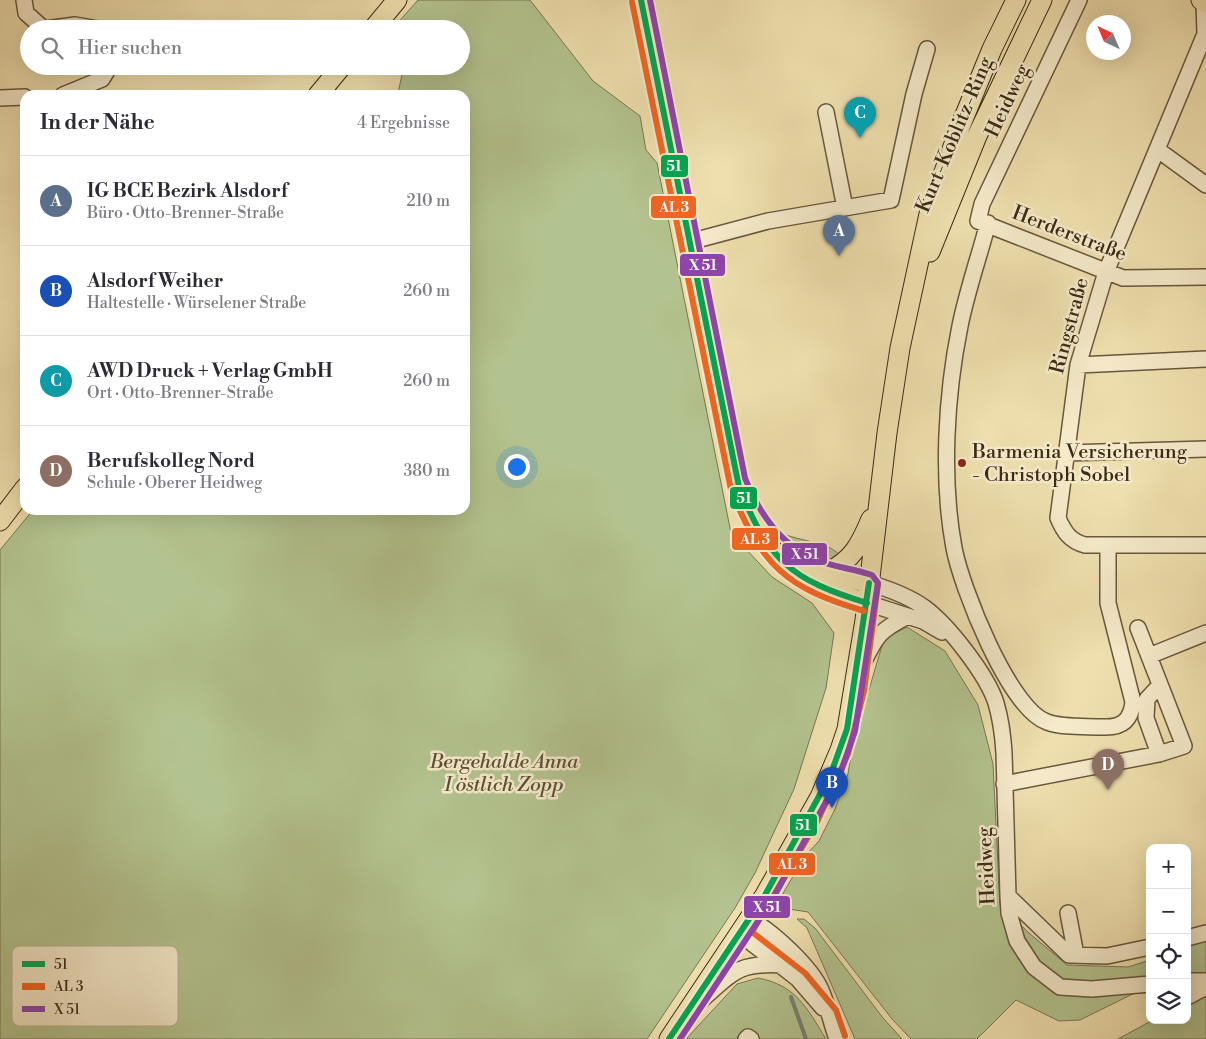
<!DOCTYPE html>
<html lang="de">
<head>
<meta charset="utf-8">
<style>
  :root { --surface:#fff; --page:#f2f2f3; --text:#2b2b33; --muted:#7c7c81; --line:#e1e1e2; --accent:#8f2418 }
  body { margin:0; font-family:"Libre Bodoni",serif; background:var(--page); color:var(--text) }
  .controls { position:absolute; right:15px; bottom:15px; display:grid; overflow:hidden; border-radius:10px; box-shadow:0 5px 20px #0002 }
  .controls button { width:45px; height:45px; display:grid; place-items:center; padding:0; border:0; border-bottom:1px solid var(--line); background:var(--surface); color:var(--text); font:25px sans-serif }
  .compass { position:absolute; left:1086px; top:15px; width:45px; height:45px; border-radius:50%; background:var(--surface); box-shadow:0 5px 20px #0002; rotate:316deg }
  .you { position:absolute; left:516px; top:466px; width:18px; height:18px; margin:-12px; border:4px solid #fff; border-radius:50%; background:#1a73e8; box-shadow:0 0 0 8px #1a73e833 }
  .badge { display:grid; place-items:center; width:32px; height:32px; border-radius:50%; background:var(--accent); color:#fff; font-size:16px; font-weight:700 }
  .pin { position:absolute; translate:-50% -41px; filter:drop-shadow(0 1px 2px #0008) }
  .pin::after { content:''; position:absolute; top:26px; width:18px; height:15px; background:inherit; clip-path:polygon(0 0,100% 0,50% 100%) }
  .list { margin:0; padding:0; list-style:none }
  h2 { display:flex; justify-content:space-between; align-items:center; height:65px; margin:0; padding:0 20px; font-size:21px }
  h2 small { font-size:16px; font-weight:400; color:var(--muted) }
  .list li { display:grid; grid-template-columns:32px 1fr auto; gap:15px; align-items:center; box-sizing:border-box; height:90px; padding:0 20px; border-top:1px solid var(--line) }
  .list b { display:block; font-size:19px; white-space:nowrap }
  .list p { margin:0; font-size:16px; white-space:nowrap; color:var(--muted) }
  .list em { font-size:16px; font-style:normal; color:var(--muted) }
  .icon { flex:none; width:28px; height:28px; fill:none; stroke:currentColor; stroke-width:2; stroke-linecap:round; stroke-linejoin:round }
  .map { position:relative; flex:none; width:1206px; height:1039px; overflow:hidden }
  .search { position:absolute; background:var(--surface); box-shadow:0 5px 20px #0002; left:20px; top:20px; width:450px; height:55px; display:flex; align-items:center; gap:12px; box-sizing:border-box; padding:0 18px; border-radius:28px; color:var(--muted); font-size:19px }
  .panel { position:absolute; background:var(--surface); box-shadow:0 5px 20px #0002; left:20px; top:90px; width:450px; height:425px; border-radius:15px }
  .map>svg:first-child { display:block }
  .green { fill:#b3c38f; stroke:#787653 }
  .lines { fill:none; stroke-linecap:round; stroke-linejoin:round }
  .stream { stroke:#748270; stroke-width:4 }
  .minor-casing { stroke:#69573d; stroke-width:18 }
  .major-casing { stroke:#3c2a17; stroke-width:21 }
  .minor { stroke:#f5eaca; stroke-width:15 }
  .major { stroke:#efdfae; stroke-width:19 }
  .bus-1-casing { stroke:#f5eaca; stroke-width:10 }
  .bus-2-casing { stroke:#f5eaca; stroke-width:10 }
  .bus-3-casing { stroke:#f5eaca; stroke-width:10 }
  .bus-1 { stroke:#00a651; stroke-width:6 }
  .bus-2 { stroke:#f26522; stroke-width:6 }
  .bus-3 { stroke:#8e44ad; stroke-width:6 }
  .poi-dot { fill:#8f2418; stroke:#f5eaca; stroke-width:2 }
  .labels { text-anchor:middle; dominant-baseline:central; stroke-width:5; stroke-linejoin:round; paint-order:stroke }
  .street-label { font-size:20px; fill:#3c2a17; stroke:#f5eaca }
  .poi-label { font-size:20px; fill:#3c2a17; stroke:#f5eaca; text-anchor:start }
  .park-label { font-size:20px; font-style:italic; fill:#5a5035; stroke:#f5eaca }
  .key { fill:#f5eaca; stroke:#beb094; stroke-width:1 }
  .key-label { font-size:14px; fill:#3c2a17 }
  .line-badge { stroke:#f5eaca; stroke-width:2 }
  .badge-label { font-size:14px; text-anchor:middle; font-weight:bold; fill:#fff }
</style>
</head>
<body>
<div class="map">
<svg width="1206" height="1039" viewBox="0 0 1206 1039">
  <rect width="100%" height="100%" fill="#efdfae"/>
  <filter id="stains"><feTurbulence type="fractalNoise" baseFrequency=".004" numOctaves="4"/><feColorMatrix values="0 0 0 0 .2 0 0 0 0 .09 0 0 0 0 .02 0 0 0 .5 -.17"/></filter>
  <radialGradient id="worn" r=".72"><stop offset=".6" stop-color="#630" stop-opacity="0"/><stop offset="1" stop-color="#630" stop-opacity=".3"/></radialGradient>
  <path class="green" d="M418,0h112l63,81 47,35 6,34 11,13 74,370 41,44 40,26 22,30 -8,55 -32,101 -39,84 -20,35 -88,131h-647v-489l33,-40h26l14,4 4,-4h388v-415l-67,-2 6,-27h57v-37h-65l-1,-3z
    M773,529c23,14 56,10 69,29 -5,2 -11,5 -15,5 -17,2 -50,-19 -54,-34z
    M907,627l38,24 33,54 15,59 7,141 29,28 38,32 61,2 22,-7v31l-3,-4 -67,33 -21,1 -43,-21 -39,39h-66l-19,-20 -84,-107 -33,-5 30,-51 14,-15 16,-32 13,-35 5,-31 31,-104z
    M797,919h7l11,9 68,90 19,21h-47l-48,-111z
    M1206,940v99h-88l35,-19h34v-73z
    M758,978c38,7 49,30 68,61h-140l51,-55z"/>
  <g class="lines">
    <path class="stream" d="M791,997l15,42"/>
    <defs>
      <path id="minor" d="M24,0l2,13 18,16
        M1079,0l-97,204 -4,17 145,57 83,-1
        M1204,3l1,31 -99,238 -28,93 -20,153c6,14 12,23 27,27h121
        M46,29l29,-4 23,4
        M63,95l39,-16 8,-13
        M0,98l25,-1
        M826,112l19,96
        M1158,150l48,35
        M988,223c-9,34 -21,68 -28,103 -14,69 -19,152 -6,222 7,38 55,161 93,174 16,6 39,4 56,5 19,1 28,-7 30,-25l-25,-99v-58
        M689,242l79,-21 123,-21 23,-106 13,-45
        M1078,365l128,-6
        M1066,453l140,-4
        M869,583c20,6 40,13 56,25 24,18 62,67 71,95 5,17 7,33 8,50l4,143 1,17 8,28 17,26 26,20 32,2 58,-5
        M867,603l56,18 19,11
        M1149,656l57,-23
        M860,669c16,-31 16,-37 48,-53
        M1159,754l-13,-36 1,-19 13,-14
        M1004,784l155,-30 25,-8 -46,-118
        M1008,896l61,59 38,1 43,-9
        M1068,913l8,42
        M750,919c23,13 61,48 71,71 7,16 10,33 16,49
        M740,934l58,45 25,29
        M1187,938l19,-5
        M1187,981h19
        M1187,997l19,-10
        M699,1002c33,-28 37,-40 83,-37
        M746,1039l2,-2 3,2"/>
      <path id="major" d="M641,0l96,480c6,18 15,34 25,52 6,10 11,20 19,29 22,23 56,33 86,42
        M1201,0l5,3
        M373,29l24,-29
        M318,95l24,-29
        M930,252l47,-116 65,-136
        M0,521l25,-33
        M787,553l26,15 56,15
        M828,572c25,-12 33,-29 43,-53
        M669,1039l96,-144 55,-98 20,-47 7,-21 18,-109 22,-187 13,-85 29,-134 31,-87 32,-78 24,-49"/>
    </defs>
    <use href="#minor" class="minor-casing"/>
    <use href="#major" class="major-casing"/>
    <use href="#minor" class="minor"/>
    <use href="#major" class="major"/>
    <defs>
      <path id="bus-1" d="M641,0l98,487c30,74 52,93 128,116
        M669,1039l96,-144 65,-119 17,-47 22,-146"/>
      <path id="bus-2" d="M632,2l99,488c31,76 55,98 133,121
        M845,1036l-9,-26 -31,-37 -53,-41 65,-110 31,-68 16,-63 14,-107"/>
      <path id="bus-3" d="M650,0l95,478c14,35 35,67 71,82 18,7 38,9 56,15l6,8 -23,148 -17,49 -66,120 -92,139"/>
    </defs>
    <use href="#bus-1" class="bus-1-casing"/>
    <use href="#bus-2" class="bus-2-casing"/>
    <use href="#bus-3" class="bus-3-casing"/>
    <use href="#bus-1" class="bus-1"/>
    <use href="#bus-2" class="bus-2"/>
    <use href="#bus-3" class="bus-3"/>
  </g>
  <circle class="poi-dot" cx="962" cy="463" r="5"/>
  <g class="labels">
    <g class="street-label">
      <text transform="translate(1008 101) rotate(-65)">Heidweg</text>
      <text transform="translate(955 135) rotate(-67)">Kurt-Koblitz-Ring</text>
      <text transform="translate(1069 234) rotate(21)">Herderstraße</text>
      <text transform="translate(1070 326) rotate(-75)">Ringstraße</text>
      <text transform="translate(987 866) rotate(-93)">Heidweg</text>
    </g>
    <g class="poi-label">
      <text x="972" y="452">Barmenia Versicherung<tspan x="972" dy="23">- Christoph Sobel</tspan></text>
    </g>
    <g class="park-label">
      <text x="504" y="762">Bergehalde Anna<tspan x="504" dy="23">I östlich Zopp</tspan></text>
    </g>
  </g>
  <rect x="12" y="946" width="166" height="80" rx="8" class="key"/>
  <rect x="22" y="961" width="23" height="6" fill="#00a651"/>
  <rect x="22" y="983" width="23" height="7" fill="#f26522"/>
  <rect x="22" y="1006" width="23" height="6" fill="#8e44ad"/>
  <g class="key-label">
    <text x="54" y="969">51</text>
    <text x="54" y="991">AL 3</text>
    <text x="54" y="1014">X 51</text>
  </g>
  <g class="line-badge">
    <rect x="660" y="154" width="29" height="24" rx="5" fill="#00a651"/>
    <rect x="650" y="195" width="47" height="24" rx="5" fill="#f26522"/>
    <rect x="679" y="253" width="47" height="24" rx="5" fill="#8e44ad"/>
    <rect x="729" y="486" width="29" height="24" rx="5" fill="#00a651"/>
    <rect x="731" y="527" width="48" height="24" rx="5" fill="#f26522"/>
    <rect x="781" y="542" width="47" height="24" rx="5" fill="#8e44ad"/>
    <rect x="789" y="813" width="29" height="24" rx="5" fill="#00a651"/>
    <rect x="768" y="852" width="48" height="24" rx="5" fill="#f26522"/>
    <rect x="743" y="895" width="48" height="24" rx="5" fill="#8e44ad"/>
  </g>
  <g class="badge-label">
    <text x="674" y="171">51</text>
    <text x="674" y="212">AL 3</text>
    <text x="703" y="270">X 51</text>
    <text x="744" y="503">51</text>
    <text x="755" y="544">AL 3</text>
    <text x="805" y="559">X 51</text>
    <text x="803" y="830">51</text>
    <text x="792" y="869">AL 3</text>
    <text x="767" y="912">X 51</text>
  </g>
  <rect width="100%" height="100%" filter="url(#stains)"/>
  <rect width="100%" height="100%" fill="url(#worn)"/>
</svg>
<div class="controls">
<button>+</button>
<button>−</button>
<button><svg class="icon" aria-label="locate" viewBox="0 0 24 24"><circle cx="12" cy="12" r="6"/><path d="M12 2v4M12 18v4M2 12h4M18 12h4"/></svg></button>
<button><svg class="icon" aria-label="layers" viewBox="0 0 24 24"><path d="M12 4l9 5-9 5-9-5zM3 14l9 5 9-5"/></svg></button>
</div>
<svg class="compass" viewBox="-18 -18 36 36"><path d="M0-13l5 13h-10z" fill="#e53935"/><path d="M0 13l5-13h-10z" fill="#7c7c81"/></svg>
<div class="you"></div>
<div class="pin badge" style="left:839px;top:256px;background:#5c6f8a">A</div>
<div class="pin badge" style="left:832px;top:808px;background:#1a4fb4">B</div>
<div class="pin badge" style="left:860px;top:138px;background:#0f9aa8">C</div>
<div class="pin badge" style="left:1108px;top:790px;background:#8d6e63">D</div>
<div class="search"><svg class="icon" aria-label="search" viewBox="0 0 24 24"><circle cx="10" cy="10" r="6"/><path d="M15 15l6 6"/></svg>Hier suchen</div>
<section class="panel">
<h2>In der Nähe<small>4 Ergebnisse</small></h2>
<ul class="list">
<li><span class="badge" style="background:#5c6f8a">A</span><div><b>IG BCE Bezirk Alsdorf</b><p>Büro · Otto-Brenner-Straße</p></div><em>210 m</em></li>
<li><span class="badge" style="background:#1a4fb4">B</span><div><b>Alsdorf Weiher</b><p>Haltestelle · Würselener Straße</p></div><em>260 m</em></li>
<li><span class="badge" style="background:#0f9aa8">C</span><div><b>AWD Druck + Verlag GmbH</b><p>Ort · Otto-Brenner-Straße</p></div><em>260 m</em></li>
<li><span class="badge" style="background:#8d6e63">D</span><div><b>Berufskolleg Nord</b><p>Schule · Oberer Heidweg</p></div><em>380 m</em></li>
</ul>
</section>
</div>
</body>
</html>
